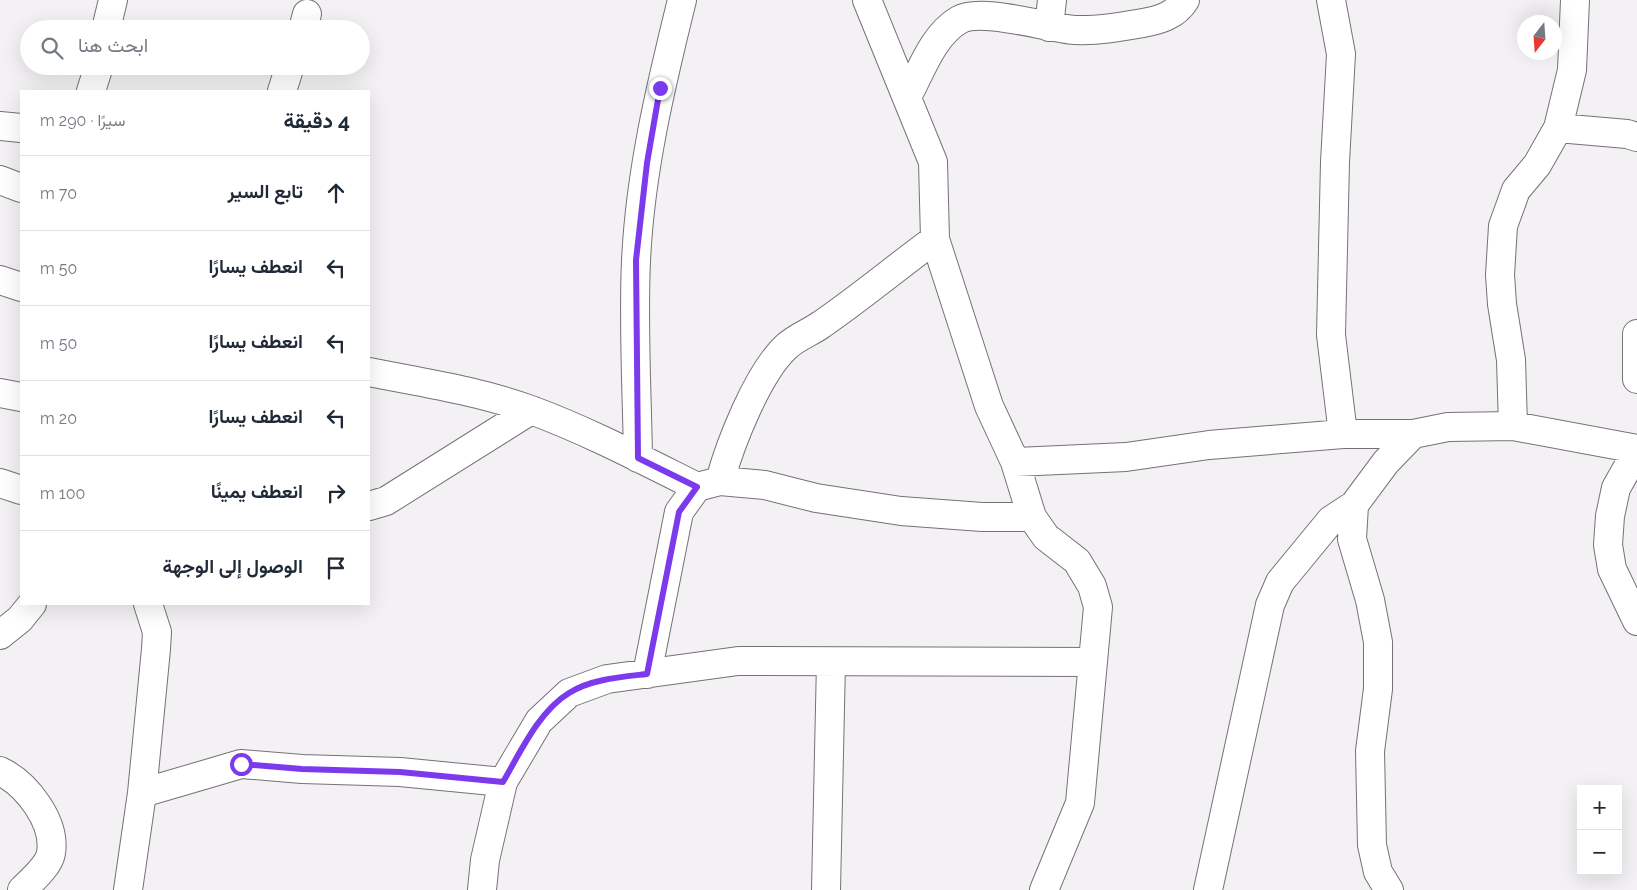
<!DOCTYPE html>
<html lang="ar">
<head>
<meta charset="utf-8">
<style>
  :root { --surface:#fff; --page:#f2f2f3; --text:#1f2937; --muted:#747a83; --line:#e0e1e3 }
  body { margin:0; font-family:Raleway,Vazirmatn,sans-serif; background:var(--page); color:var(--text); direction:rtl }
  .controls { position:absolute; right:15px; bottom:15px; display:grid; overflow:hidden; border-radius:0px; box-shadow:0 5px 20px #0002 }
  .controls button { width:45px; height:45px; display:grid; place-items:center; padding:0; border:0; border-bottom:1px solid var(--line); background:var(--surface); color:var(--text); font:25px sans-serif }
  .compass { position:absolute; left:1517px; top:15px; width:45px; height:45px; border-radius:50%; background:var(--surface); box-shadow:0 5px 20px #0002; rotate:197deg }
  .stop { position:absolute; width:15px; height:15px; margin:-11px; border:4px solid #7c3aed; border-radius:50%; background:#fff }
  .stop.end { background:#7c3aed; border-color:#fff; box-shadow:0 1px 5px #0008 }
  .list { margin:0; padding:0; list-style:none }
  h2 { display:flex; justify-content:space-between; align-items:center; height:65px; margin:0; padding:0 20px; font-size:21px }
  h2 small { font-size:16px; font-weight:400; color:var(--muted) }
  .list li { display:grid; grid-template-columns:32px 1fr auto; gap:15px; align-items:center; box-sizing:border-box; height:75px; padding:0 20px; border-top:1px solid var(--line) }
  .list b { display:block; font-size:19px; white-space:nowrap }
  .list em { font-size:16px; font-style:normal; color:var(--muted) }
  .icon { flex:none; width:28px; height:28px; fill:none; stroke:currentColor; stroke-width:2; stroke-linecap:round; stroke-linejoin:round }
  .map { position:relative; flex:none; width:1637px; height:890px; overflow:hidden; direction:ltr }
  .search { position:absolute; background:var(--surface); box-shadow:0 5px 20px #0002; left:20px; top:20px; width:350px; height:55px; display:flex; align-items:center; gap:12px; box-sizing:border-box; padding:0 18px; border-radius:28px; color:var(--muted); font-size:19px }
  .panel { position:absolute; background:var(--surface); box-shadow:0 5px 20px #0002; left:20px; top:90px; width:350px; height:515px; border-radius:0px; direction:rtl }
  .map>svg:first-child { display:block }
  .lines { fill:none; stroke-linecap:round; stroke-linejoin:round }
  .minor-casing { stroke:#747275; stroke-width:30 }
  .minor { stroke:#fff; stroke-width:28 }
  .route { stroke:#7c3aed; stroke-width:6 }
</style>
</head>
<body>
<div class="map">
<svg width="1637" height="890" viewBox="0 0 1637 890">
  <rect width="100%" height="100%" fill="#f4f1f4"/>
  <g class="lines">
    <defs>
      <path id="minor" d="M867,0l66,162 2,77 54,167 26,56 17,55 14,20 31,24 15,25 6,21 -18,196 -36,87
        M1331,0l10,54 -6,108 -4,173 12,99
        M1049,27l3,-27
        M106,29l7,-29
        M303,29l4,-15
        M91,91l8,-25
        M282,91l8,-25
        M908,95c13,-24 25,-60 51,-75 22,-13 88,8 116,10 23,1 46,-3 68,-7 17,-3 33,-8 42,-23
        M0,126l21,2
        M1558,128l69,6 10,3
        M0,180l21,8
        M0,280l21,7
        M1637,334v45
        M369,372c55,11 110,19 162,38 57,21 112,50 166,77
        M0,393l21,4
        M1513,426l-2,-66 -9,-56 -2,-29 3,-49 13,-36 21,-25 21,-37 14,-58 3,-70
        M1637,451l-21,37 -6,28 -2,29 4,24 25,52
        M638,458c-1,-66 -5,-132 -2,-197 4,-89 25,-176 46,-261
        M1015,462l111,-5 83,-12 134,-11h70
        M720,481c10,-37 38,-109 67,-135 10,-9 24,-14 35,-22 39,-27 75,-57 113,-85
        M0,483l21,7
        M1354,505l-2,34 18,61 8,42v47l-8,62 2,94 6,27 11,18
        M369,506l17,-5 145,-91
        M0,635l20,-16 12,-15
        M647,674l32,-162 18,-25 23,-6 45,4 51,13 85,13 81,6h50
        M0,771c27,13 56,51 51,82 -2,13 -20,28 -29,37
        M142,793l99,-29 61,5 98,3 103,10
        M128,890l14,-97 14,-144 1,-17 -9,-28
        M482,890l3,-30 18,-78 36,-61 30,-28 38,-14 131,-18 354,1
        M826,890l5,-228
        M1208,890l62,-285 10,-23 51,-62 23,-15 32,-43 27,-28 35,-7 65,-1 124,23"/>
    </defs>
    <use href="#minor" class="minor-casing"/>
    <use href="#minor" class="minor"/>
  </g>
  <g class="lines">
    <path class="route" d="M241,764l61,5 98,3 103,10c17,-29 36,-71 66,-89 22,-14 52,-16 78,-19l32,-162 18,-25 -59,-29 -2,-198 11,-97 13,-75"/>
  </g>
</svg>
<div class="controls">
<button>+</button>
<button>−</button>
</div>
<svg class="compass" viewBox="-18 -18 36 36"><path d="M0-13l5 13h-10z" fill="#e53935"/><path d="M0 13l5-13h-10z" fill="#747a83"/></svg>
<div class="stop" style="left:241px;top:764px"></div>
<div class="stop end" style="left:660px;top:88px"></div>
<div class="search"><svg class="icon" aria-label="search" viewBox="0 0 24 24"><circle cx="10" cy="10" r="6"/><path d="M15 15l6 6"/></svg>ابحث هنا</div>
<section class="panel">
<h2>4 دقيقة<small>سيرًا · 290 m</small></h2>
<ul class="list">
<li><svg class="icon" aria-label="ahead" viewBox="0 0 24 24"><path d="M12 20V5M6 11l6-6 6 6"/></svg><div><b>تابع السير</b></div><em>70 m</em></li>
<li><svg class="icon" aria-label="left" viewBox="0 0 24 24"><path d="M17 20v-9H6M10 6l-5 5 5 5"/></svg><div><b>انعطف يسارًا</b></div><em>50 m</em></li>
<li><svg class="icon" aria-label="left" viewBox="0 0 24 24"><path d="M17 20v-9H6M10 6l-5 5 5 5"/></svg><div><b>انعطف يسارًا</b></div><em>50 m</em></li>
<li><svg class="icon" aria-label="left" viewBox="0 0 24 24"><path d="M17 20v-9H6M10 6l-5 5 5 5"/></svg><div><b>انعطف يسارًا</b></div><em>20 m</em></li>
<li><svg class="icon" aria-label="right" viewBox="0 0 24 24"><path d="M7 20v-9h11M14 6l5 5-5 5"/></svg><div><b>انعطف يمينًا</b></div><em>100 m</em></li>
<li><svg class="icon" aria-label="arrive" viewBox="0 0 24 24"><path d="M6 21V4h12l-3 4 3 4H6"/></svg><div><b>الوصول إلى الوجهة</b></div></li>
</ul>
</section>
</div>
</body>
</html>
